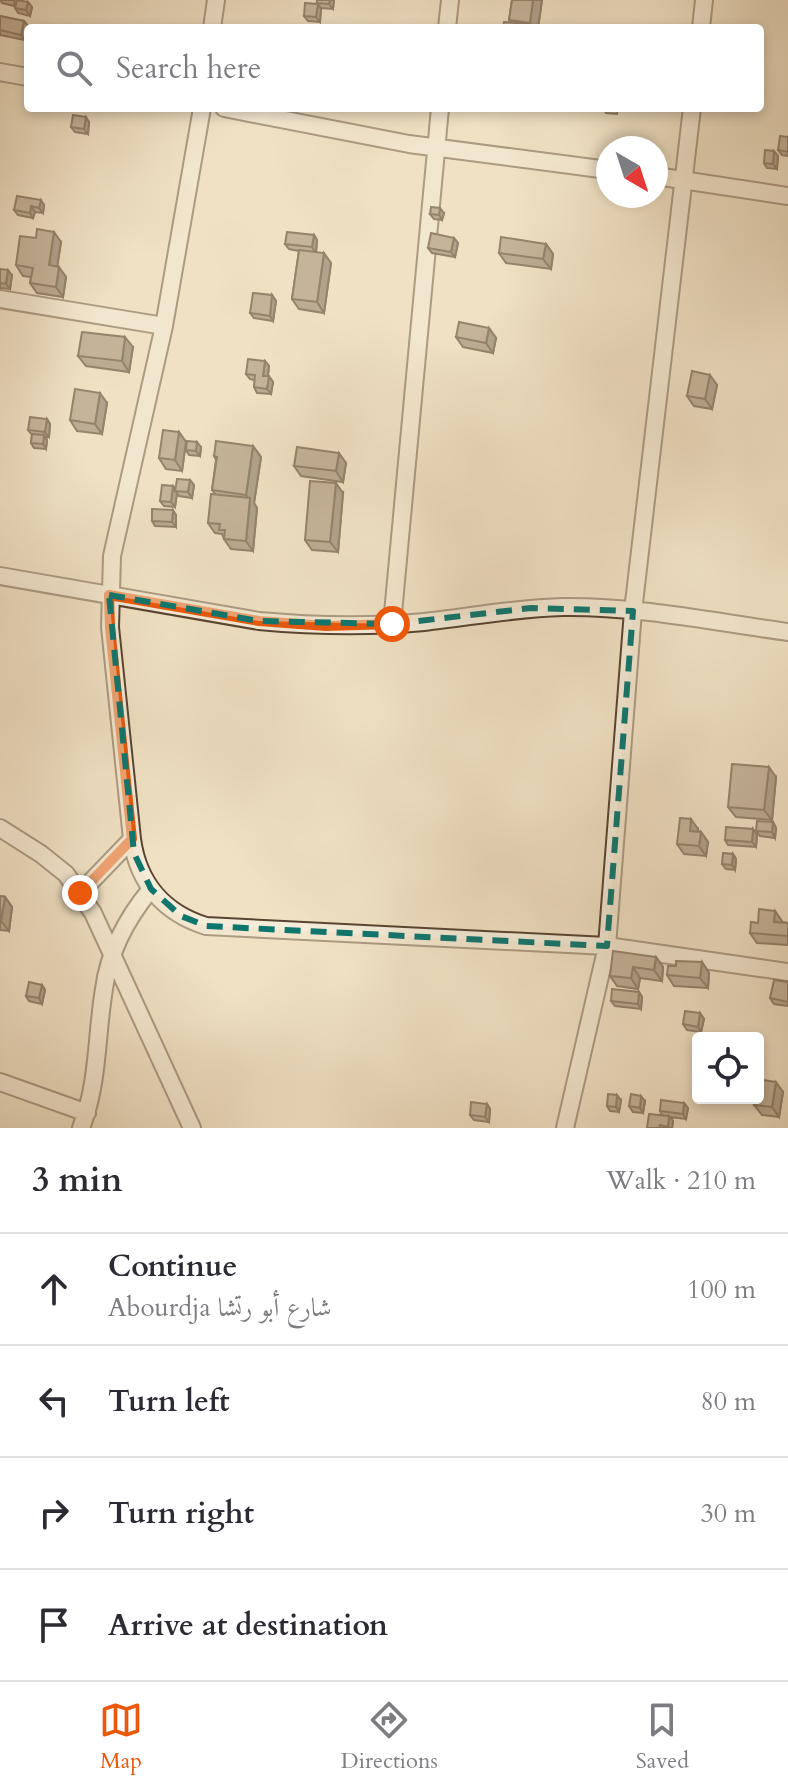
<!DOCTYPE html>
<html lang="en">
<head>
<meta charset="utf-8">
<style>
  :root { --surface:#fff; --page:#f7f7f7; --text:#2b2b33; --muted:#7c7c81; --line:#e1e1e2; --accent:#ea580c }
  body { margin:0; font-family:Cardo,Amiri,serif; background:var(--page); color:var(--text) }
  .controls { position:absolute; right:24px; bottom:24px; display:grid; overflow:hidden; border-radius:8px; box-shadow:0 4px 12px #0003 }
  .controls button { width:72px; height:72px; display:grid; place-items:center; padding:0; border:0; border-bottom:2px solid var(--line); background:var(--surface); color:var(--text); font:40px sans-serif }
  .compass { position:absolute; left:596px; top:136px; width:72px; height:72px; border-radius:50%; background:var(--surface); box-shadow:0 4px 12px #0003; rotate:141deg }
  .stop { position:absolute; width:24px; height:24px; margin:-18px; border:6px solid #ea580c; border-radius:50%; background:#fff }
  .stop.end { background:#ea580c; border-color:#fff; box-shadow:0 2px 8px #0008 }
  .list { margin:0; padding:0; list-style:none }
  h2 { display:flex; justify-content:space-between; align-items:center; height:104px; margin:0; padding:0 32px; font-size:34px }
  h2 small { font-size:26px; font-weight:400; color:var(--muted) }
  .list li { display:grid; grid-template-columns:52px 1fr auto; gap:24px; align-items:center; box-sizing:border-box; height:112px; padding:0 32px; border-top:2px solid var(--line) }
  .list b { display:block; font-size:30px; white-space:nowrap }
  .list p { margin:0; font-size:26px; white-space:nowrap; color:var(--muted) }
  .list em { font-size:26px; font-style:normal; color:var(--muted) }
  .icon { flex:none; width:44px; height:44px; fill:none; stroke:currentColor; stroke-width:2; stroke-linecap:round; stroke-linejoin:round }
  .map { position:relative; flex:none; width:788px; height:1128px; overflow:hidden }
  .search { position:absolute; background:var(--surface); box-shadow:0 4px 12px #0003; left:24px; right:24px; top:24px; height:88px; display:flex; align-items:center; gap:20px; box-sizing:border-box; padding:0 28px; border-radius:8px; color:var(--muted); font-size:30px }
  .sheet { height:552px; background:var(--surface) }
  nav { display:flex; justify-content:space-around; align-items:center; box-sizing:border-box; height:112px; border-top:2px solid var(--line); background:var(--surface); font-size:22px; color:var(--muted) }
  nav a { display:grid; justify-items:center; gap:4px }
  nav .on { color:var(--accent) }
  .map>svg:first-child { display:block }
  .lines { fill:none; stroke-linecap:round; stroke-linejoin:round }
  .street-casing { stroke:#594431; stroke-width:20 }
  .street { stroke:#f5ecd9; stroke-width:16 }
  .wall { fill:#7c6c58; stroke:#271000; stroke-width:2 }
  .shaded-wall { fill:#655847; stroke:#271000; stroke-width:2 }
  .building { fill:#907d66; stroke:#271000; stroke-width:2 }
  .route { stroke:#ea580c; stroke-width:10 }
  .marked { fill:none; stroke:#0f766e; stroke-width:6; stroke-dasharray:16 10; stroke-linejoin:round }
</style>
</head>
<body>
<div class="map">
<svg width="788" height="1128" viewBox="0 0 788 1128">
  <rect width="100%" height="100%" fill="#f0e1c4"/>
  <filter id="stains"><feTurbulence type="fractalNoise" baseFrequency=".0025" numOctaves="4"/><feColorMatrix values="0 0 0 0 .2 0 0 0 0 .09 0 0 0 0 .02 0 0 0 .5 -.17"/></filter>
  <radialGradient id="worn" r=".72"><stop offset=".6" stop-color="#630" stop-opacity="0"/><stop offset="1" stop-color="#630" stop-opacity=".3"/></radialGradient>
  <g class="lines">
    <defs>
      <path id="street" d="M212,28l4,-28
        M447,28l3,-28
        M701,28l3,-28
        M0,72l28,5
        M202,108l-38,218 -52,230 -2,71 22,212c6,44 32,74 74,87l401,20 181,26
        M224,108l185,36 199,26
        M656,176l132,20
        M0,299l164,27
        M0,576l259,45c55,5 110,6 165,1 46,-5 92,-14 139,-15 75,-1 151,15 225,25
        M392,624l48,-516
        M0,828l41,26 25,20 27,39 99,215
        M80,893l52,-54
        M0,1082l87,31
        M81,1128c18,-46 15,-92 23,-139 5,-38 23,-71 47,-100
        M565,1128l42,-182 26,-335 59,-503"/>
    </defs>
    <use href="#street" class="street-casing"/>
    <use href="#street" class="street"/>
  </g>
  <path class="wall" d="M0,0h15l-1,6 -12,-3z
    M334,0l-1,9 -12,-1 -4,-5z
    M512,0h30l-4,28h-35l7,-6 -1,-2z
    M28,2l4,5 -2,9 -12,-3 -3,-5z
    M321,9l-1,13 -12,-1 -4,-5z
    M0,16l24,5 4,5 -3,14 -25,-5z
    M603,108h15l-1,6 -11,-1z
    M89,122l-1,12 -13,-2 -4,-5z
    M788,137v19l-6,-1 -4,-5z
    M774,151l4,5 -1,13 -10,-1 -3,-5z
    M44,205l-1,8 -8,-1 -2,6 -15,-3 -4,-5z
    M444,213l-2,7 -8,-1 -4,-5z
    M314,235l3,5 -1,12 15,11 -7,50 -25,-4 -7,-10 7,-48 -10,-2 -4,-5z
    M454,238l4,5 -3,14 -23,-4 -4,-5z
    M61,242l-4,24 9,11 -3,20 -26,-4 -7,-10 1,-6 -8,-1 -7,-11z
    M546,244l7,10 -2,15 -45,-6 -7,-10z
    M0,269l12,6 -2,14 -10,-1z
    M272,295l4,6 -3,20 -19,-3 -4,-5z
    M489,328l7,10 -3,15 -30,-6 -7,-10z
    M133,347l-4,25 -43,-6 -8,-10z
    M265,361l4,5 -1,10 5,6 -2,12 -14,-1 -3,-6 1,-7 -5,-1 -4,-5z
    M717,385l-5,24 -18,-3 -7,-10z
    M107,403l-5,31 -25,-3 -7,-11z
    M47,419l3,5 -1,13 -4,-1 2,4 -1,9 -12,-1 -3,-5 1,-8 -4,-5z
    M179,432l7,10 -4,29 -16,-2 -7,-11z
    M253,446l8,11 -7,46 3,5 -4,43 -22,-2 -7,-10 -2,-5 -7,-1 -7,-10 7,-29 -3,-4 4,-30 -2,-4z
    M201,447l-1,9 -11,-1 -3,-5z
    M346,463l-3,19 -42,-6 -7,-10z
    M190,480l4,5 -2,13 -13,-2 -2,-3 -2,14 -11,-1 -4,-5 13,-15 2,3z
    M343,493l-5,59 -26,-2 -7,-10z
    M176,515v12l-21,-1 -3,-5z
    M776,777l-4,43 -36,-3 -8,-10z
    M773,822l3,6 -1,10 -15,-2 -4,-5z
    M698,829v2l3,1 7,10 -2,14 -22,-2 -7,-10z
    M753,829l4,6 -1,12 -28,-2 -3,-5z
    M733,854l3,5 -1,11 -9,-1 -4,-5z
    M0,896l5,1 7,10 -3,24 -9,-1z
    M775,911l7,11 6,1v22l-31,-2 -7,-10 8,-10z
    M656,957l7,10 -1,14 -22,-3 -2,11 -21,-3 -7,-10z
    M702,962l7,11 -1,15 -34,-2 -7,-11z
    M788,982v24l-14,-2 -4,-6z
    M42,985l3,5 -3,14 -13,-3 -3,-5z
    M639,992l3,5 -1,12 -26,-3 -4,-5z
    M700,1013l4,6 -3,13 -14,-2 -4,-6z
    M783,1092l-4,25 -17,-2 -8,-10z
    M621,1100l-2,12 -9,-1 -3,-5z
    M645,1101l-2,12 -10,-1 -4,-6z
    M684,1103l4,5 -2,11 -16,-2 3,4 -1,7h-25l15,-13 -2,-4z
    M487,1104l3,5 -1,13 -15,-2 -4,-5z"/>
  <path class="shaded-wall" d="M330,0h4l-1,9 -4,-5z
    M533,0h9l-4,28h-4l-4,-5z
    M28,2l4,5 -2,9 -4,-6z
    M318,4l3,5 -1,13 -4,-5z
    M24,21l4,5 -3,14 -4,-5z
    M86,117l3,5 -1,12 -4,-5z
    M774,151l4,5 -1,13 -4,-5z
    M41,200l3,5 -1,8 -4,-5z
    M31,206l4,6 -2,6 -3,-5z
    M440,208l4,5 -2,7 -3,-5z
    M54,232l7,10 -5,33 -7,-10z
    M314,235l3,5 -1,13 -4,-6z
    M454,238l4,5 -3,14 -4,-5z
    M546,244l7,10 -2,15 -8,-10z
    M324,253l7,10 -7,50 -7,-11z
    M59,267l7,10 -3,20 -7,-10z
    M8,270l4,5 -2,14 -4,-5z
    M272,295l4,6 -3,20 -3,-5z
    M489,328l7,10 -3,15 -7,-10z
    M125,337l8,10 -4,25 -7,-11z
    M265,361l4,5 -2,15 -4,-5z
    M710,375l7,10 -5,24 -7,-10z
    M269,376l4,6 -2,12 -4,-5z
    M100,393l7,10 -5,31 -7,-10z
    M47,419l3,5 -1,13 -4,-5z
    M179,432l7,10 -4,29 -7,-11z
    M44,435l3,5 -1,9 -3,-5z
    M197,442l4,5 -1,9 -4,-5z
    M253,446l8,11 -7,46 3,5 -4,43 -7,-10 4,-41 -4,-5z
    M339,453l7,10 -3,19 -7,-11z
    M190,480l4,5 -2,13 -4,-6z
    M336,483l7,10 -5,59 -8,-10z
    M173,486l4,5h-2l2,2 -2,14 -4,-5z
    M173,510l3,5v12l-4,-5z
    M769,767l7,10 -4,43 -8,-10z
    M691,819l7,10 -1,12 -7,-10z
    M773,822l3,6 -1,10 -3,-6z
    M753,829l4,6 -1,12 -4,-5z
    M701,832l7,10 -2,14 -7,-10z
    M733,854l3,5 -1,11 -3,-5z
    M5,897l7,10 -3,24 -8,-10z
    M775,911l7,10v11l-8,-10z
    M656,957l7,10 -1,14 -8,-11z
    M702,962l7,11 -1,15 -8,-10z
    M633,967l7,11 -2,11 -7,-11z
    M42,985l3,5 -3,14 -3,-6z
    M639,992l3,5 -1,12 -3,-5z
    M700,1013l4,6 -3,13 -3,-5z
    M776,1082l7,10 -4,25 -7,-10z
    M617,1095l4,5 -2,12 -3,-5z
    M641,1096l4,5 -2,12 -3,-5z
    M684,1103l4,5 -2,11 -3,-5z
    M487,1104l3,5 -1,13 -4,-5z
    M669,1116l4,5 -1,7h-3l-1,-1z"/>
  <path class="building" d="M17,0l11,2 -2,8 -11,-2z
    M317,0h13l-1,4 -12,-1z
    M512,0h21l-3,23 -21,-3z
    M305,3l13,1 -2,13 -12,-1z
    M0,16l24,5 -3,14 -21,-5z
    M504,22l25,2v4h-26z
    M73,115l13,2 -2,12 -13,-2z
    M780,136l8,1v15l-10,-2z
    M765,150l9,1 -1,13 -9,-1z
    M17,196l24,4 -2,8 -8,-2 -1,7 -16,-3z
    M431,207l9,1 -1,7 -9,-1z
    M37,229l17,3 -5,33 10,2 -3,20 -26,-4 3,-15 -17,-3 4,-29 16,2z
    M287,232l27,3 -2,12 -27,-3z
    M431,233l23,5 -3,14 -23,-4z
    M501,237l45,7 -3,15 -44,-6z
    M299,250l25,3 -7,49 -25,-3z
    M0,269l8,1 -2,14 -6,-1z
    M253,293l19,2 -2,21 -20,-3z
    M459,322l30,6 -3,15 -30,-6z
    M82,332l43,5 -3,24 -44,-5z
    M248,359l17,2 -2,15h6l-2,13 -13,-2 1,-12 -9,-1z
    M692,371l18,4 -5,24 -18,-3z
    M75,389l25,4 -5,31 -25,-4z
    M30,417l17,2 -2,13 -17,-2z
    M163,430l16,2 -4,28 -16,-2z
    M32,434l12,1 -1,9 -12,-1z
    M187,441l10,1 -1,9 -10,-1z
    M216,441l37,5 -7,49 -34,-5 5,-33 -3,-1z
    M297,447l42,6 -3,18 -42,-5z
    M177,479l13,1 -2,12 -13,-1z
    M310,481l26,2 -6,59 -25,-2z
    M162,485l11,1 -2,16 -11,-1z
    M211,494l39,4 -4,43 -22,-2 1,-9h-6l1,-6 -12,-1z
    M152,509l21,1 -1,12 -20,-1z
    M732,764l37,3 -5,43 -36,-3z
    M680,818l11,1 -1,12 11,1 -2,14 -22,-2z
    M757,821l16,1 -1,10 -16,-1z
    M726,827l27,2 -1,13 -27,-2z
    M723,853l10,1 -1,11 -10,-1z
    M0,896l5,1 -4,24h-1z
    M759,909l16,2 -1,11 14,1v13l-38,-3 1,-11 7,1z
    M613,951l43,6 -2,13 -21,-3 -2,11 -21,-2z
    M676,961l26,1 -2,16 -33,-3 1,-9h8z
    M774,980l14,2v20l-18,-4z
    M29,982l13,3 -3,13 -13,-2z
    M612,989l27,3 -1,12 -27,-3z
    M685,1011l15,2 -2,14 -15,-3z
    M758,1079l18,3 -4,25 -18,-2 1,-7h3z
    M608,1094l9,1 -1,12 -9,-1z
    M631,1094l10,2 -1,12 -11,-2z
    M661,1100l23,3 -1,11 -23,-3z
    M471,1102l16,2 -2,13 -15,-2z
    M649,1114l20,2 -1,11 -8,-2 -1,3h-12z"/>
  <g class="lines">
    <path class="route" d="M80,893l52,-54 -22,-212 -1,-32 150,26 67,5 66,-2"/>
  </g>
  <path d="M0 0H788V1128H0ZM109,595l150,26 133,3 139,-16 102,3 -26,335 -401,-20 -25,-10 -30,-27 -17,-36z" fill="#f0e1c4" fill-opacity=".55" fill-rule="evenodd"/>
  <path class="marked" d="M109,595l150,26 133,3 139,-16 102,3 -26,335 -401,-20 -25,-10 -30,-27 -17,-36z"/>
  <rect width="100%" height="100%" filter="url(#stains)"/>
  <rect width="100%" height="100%" fill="url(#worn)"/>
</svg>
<div class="controls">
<button><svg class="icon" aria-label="locate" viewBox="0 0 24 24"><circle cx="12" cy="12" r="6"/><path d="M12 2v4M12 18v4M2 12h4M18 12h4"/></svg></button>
</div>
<svg class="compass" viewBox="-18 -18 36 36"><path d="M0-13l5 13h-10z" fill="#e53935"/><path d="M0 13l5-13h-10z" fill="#7c7c81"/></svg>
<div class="stop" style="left:392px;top:624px"></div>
<div class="stop end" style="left:80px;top:893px"></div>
<div class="search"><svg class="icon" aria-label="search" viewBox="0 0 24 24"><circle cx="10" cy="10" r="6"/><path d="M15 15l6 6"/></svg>Search here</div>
</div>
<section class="sheet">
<h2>3 min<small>Walk · 210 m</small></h2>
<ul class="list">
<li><svg class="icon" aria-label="ahead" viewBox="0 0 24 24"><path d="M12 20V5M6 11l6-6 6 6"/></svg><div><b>Continue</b><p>Abourdja شارع أبو رتشا</p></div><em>100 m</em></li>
<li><svg class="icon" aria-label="left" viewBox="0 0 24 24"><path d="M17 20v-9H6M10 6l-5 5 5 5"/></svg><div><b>Turn left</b></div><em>80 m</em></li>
<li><svg class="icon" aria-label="right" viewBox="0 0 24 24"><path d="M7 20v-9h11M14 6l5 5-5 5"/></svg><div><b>Turn right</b></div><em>30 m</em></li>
<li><svg class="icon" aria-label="arrive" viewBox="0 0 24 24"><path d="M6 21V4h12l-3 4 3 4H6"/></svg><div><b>Arrive at destination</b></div></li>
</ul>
</section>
<nav>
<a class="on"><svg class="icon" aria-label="map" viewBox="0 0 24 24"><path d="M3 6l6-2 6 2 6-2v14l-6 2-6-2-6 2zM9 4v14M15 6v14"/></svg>Map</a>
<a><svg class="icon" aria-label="directions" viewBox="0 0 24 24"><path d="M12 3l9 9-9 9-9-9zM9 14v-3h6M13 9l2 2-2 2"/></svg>Directions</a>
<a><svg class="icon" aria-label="saved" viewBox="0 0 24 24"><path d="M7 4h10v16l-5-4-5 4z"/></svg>Saved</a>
</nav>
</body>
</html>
